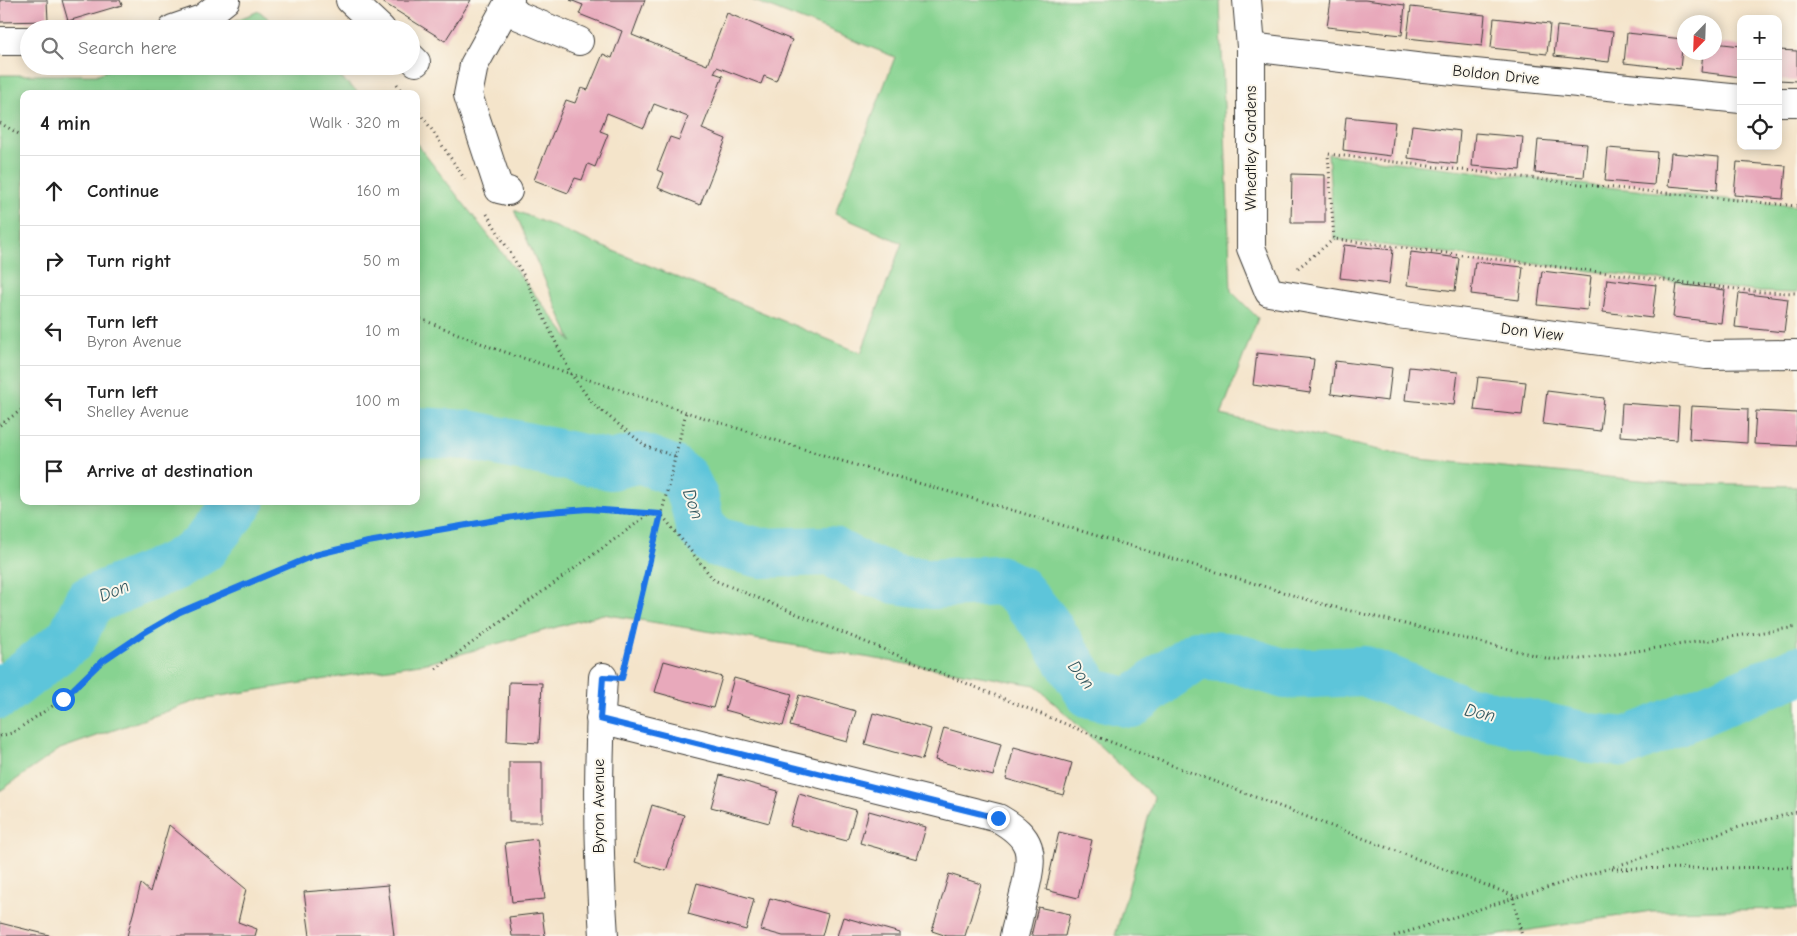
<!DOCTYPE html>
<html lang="en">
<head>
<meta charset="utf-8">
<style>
  :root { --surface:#fff; --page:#f6f6f6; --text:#222; --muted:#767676; --line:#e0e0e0 }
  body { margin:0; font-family:"Comic Neue",sans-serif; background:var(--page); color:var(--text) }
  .controls { position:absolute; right:15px; top:15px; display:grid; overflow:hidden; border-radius:10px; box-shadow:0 2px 12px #0003 }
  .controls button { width:45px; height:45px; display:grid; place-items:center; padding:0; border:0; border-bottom:1px solid var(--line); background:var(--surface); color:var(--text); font:25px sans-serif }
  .compass { position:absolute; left:1677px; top:15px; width:45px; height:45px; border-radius:50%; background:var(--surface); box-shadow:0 2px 12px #0003; rotate:203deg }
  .stop { position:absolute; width:15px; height:15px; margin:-11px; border:4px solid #1a73e8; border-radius:50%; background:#fff }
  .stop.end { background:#1a73e8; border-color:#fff; box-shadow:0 1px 5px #0008 }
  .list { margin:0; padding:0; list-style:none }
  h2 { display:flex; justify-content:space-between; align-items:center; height:65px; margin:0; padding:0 20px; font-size:21px }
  h2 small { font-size:16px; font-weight:400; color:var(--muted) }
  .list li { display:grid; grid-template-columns:32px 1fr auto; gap:15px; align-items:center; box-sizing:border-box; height:70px; padding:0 20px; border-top:1px solid var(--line) }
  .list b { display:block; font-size:19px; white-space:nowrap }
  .list p { margin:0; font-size:16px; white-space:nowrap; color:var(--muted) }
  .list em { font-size:16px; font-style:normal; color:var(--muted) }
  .icon { flex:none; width:28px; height:28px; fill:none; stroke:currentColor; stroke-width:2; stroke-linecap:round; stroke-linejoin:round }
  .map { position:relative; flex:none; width:1797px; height:936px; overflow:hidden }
  .search { position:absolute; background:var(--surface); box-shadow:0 2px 12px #0003; left:20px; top:20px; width:400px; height:55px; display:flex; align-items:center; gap:12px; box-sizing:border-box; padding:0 18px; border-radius:28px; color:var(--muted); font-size:19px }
  .panel { position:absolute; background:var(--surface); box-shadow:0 2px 12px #0003; left:20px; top:90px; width:400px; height:415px; border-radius:10px }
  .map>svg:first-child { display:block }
  .green { fill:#87d391; stroke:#527856 }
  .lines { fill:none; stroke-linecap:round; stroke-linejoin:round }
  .river { stroke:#5dc5da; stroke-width:50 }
  .building { fill:#e8a9bb }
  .minor-casing { stroke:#3c3a36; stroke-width:30 }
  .path { stroke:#3c3a36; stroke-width:3; stroke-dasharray:1 4; stroke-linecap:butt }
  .minor { stroke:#fff; stroke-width:28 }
  .route { stroke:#1a73e8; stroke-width:6 }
  .labels { text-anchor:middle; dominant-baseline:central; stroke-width:4; stroke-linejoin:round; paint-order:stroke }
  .street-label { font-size:16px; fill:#1c1c1c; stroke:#fbf7ec }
  .water-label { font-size:18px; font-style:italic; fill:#33575e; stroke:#fbf7ec }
</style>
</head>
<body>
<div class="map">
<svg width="1797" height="936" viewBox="0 0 1797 936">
  <rect width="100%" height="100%" fill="#fbf7ec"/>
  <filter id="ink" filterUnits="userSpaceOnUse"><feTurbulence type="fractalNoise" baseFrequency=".02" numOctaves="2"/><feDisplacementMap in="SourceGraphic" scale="10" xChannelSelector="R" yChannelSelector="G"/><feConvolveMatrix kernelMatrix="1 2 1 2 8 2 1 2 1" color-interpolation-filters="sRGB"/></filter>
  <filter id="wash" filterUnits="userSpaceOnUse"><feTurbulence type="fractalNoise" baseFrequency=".0096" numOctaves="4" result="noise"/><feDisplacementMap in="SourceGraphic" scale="20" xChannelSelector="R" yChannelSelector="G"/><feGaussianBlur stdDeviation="1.12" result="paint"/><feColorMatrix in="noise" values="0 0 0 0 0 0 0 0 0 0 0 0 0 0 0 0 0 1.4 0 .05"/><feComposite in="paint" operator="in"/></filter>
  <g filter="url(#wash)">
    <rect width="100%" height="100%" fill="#f4e4ca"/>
    <path class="green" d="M752,0h468l11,291 27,27 -37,97 199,44 262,25 115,2v423l-146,2 -158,25h-378l39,-139 -119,-112 -432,-71 -171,48 -230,37 -142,50 -60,42v-716h96l22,-9h209l33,28h-336v407h392v-358l156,199 -58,-132 347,143 41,-110 -67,-29 60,-157z
      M259,11l22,18h-67z
      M1328,154l277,33 192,19v87l-37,-1 -426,-53z"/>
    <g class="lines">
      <path class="river" d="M416,432l52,3 143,30 29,-7 32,12 12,9 10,20 6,27 16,16 45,11 70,-2 29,16 36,12 36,5 66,-4 20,10 27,33 45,70 41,10 35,-27 31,-21 38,3 50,16 80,-3 95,38 130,29 36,4 171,-71
        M0,694l71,-55 18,-38 85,-35 28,-17 38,-48"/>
    </g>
    <g id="blocks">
      <path class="building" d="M0,0h47l1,21 -48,1z
        M62,0h58l2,5 -54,16z
        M379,0h92l-26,41z
        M570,0h75l-13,35 75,30 20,-52 65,27 -16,41 -12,-5 -3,8 -44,-17 -3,6 9,3 -21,53 24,10 -26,66 -42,-17 6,-15 -7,-3 13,-33 9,3 9,-23 -34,-13 -10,24 -37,-15 -7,18 8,3 -13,33 -7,-3 -6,16 -7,-2 -7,15 -34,-13 32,-80 9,3 6,-15 7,2 15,-36 9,4 10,-27 -43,-17 4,-9z
        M1331,0h34l40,5 -3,30 -75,-8z
        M1411,7l74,8 -3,31 -75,-8z
        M1494,18l56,6 -3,30 -56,-6z
        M1557,26l56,6 -4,30 -55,-6z
        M1627,33l56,6 -3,30 -56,-6z
        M1714,43l27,3v31l-40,-5 2,-20h11z
        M1778,50l19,1v30l-19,-1z
        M1346,117l49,5 -4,34 -48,-6z
        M1412,125l48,6 -3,33 -49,-6z
        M1475,133l48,4 -3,33 -48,-4z
        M1538,140l49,4 -3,33 -49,-4z
        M1608,148l49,4 -3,33 -49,-4z
        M1671,153l48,4 -2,33 -49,-4z
        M1737,162l49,4 -3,33 -49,-4z
        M1292,174l33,1v48h-34z
        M1344,245l49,5 -4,34 -49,-6z
        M1411,252l48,6 -4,33 -48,-6z
        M1475,262l48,5 -4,33 -48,-6z
        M1542,271l49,6 -4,33 -49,-5z
        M1607,279l49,6 -4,33 -49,-6z
        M1677,284l48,6 -4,33 -48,-6z
        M1739,293l49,6 -4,33 -49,-5z
        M1257,353l57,6 -4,34 -57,-8z
        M1335,361l57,7 -4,33 -57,-7z
        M1409,367l49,5 -4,33 -49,-5z
        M1478,377l48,5 -4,33 -48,-5z
        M1547,391l57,7 -4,33 -57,-7z
        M1622,403l57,4 -2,33 -57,-4z
        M1691,406l57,3 -1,34 -58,-4z
        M1756,411l41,2v33l-43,-2z
        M664,661l58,16 -9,31 -58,-16z
        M734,678l58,16 -9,32 -58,-16z
        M509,682l33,1 -3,60 -32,-2z
        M799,695l57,16 -9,31 -57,-16z
        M873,713l58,16 -9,31 -57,-16z
        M944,728l57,16 -8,32 -58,-16z
        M1014,747l58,16 -9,32 -57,-16z
        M509,762h33v60h-33z
        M720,775l58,16 -9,32 -58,-16z
        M799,794l57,16 -9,31 -57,-15z
        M652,805l32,10 -18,56 -31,-9z
        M869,811l57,16 -9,32 -57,-16z
        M169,825l77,64 -8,33 19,7 -2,7h-128l14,-52 9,8z
        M1059,832l33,8 -14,58 -32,-8z
        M537,839l8,60 -33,3 -7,-59z
        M949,874l32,10 -16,52h-18l-15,-5z
        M697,883l57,16 -8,31 -58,-16z
        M388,885l6,51h-84l-6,-44z
        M770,898l58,16 -6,22h-39l-22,-6z
        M1038,907l32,7 -5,22h-34z
        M542,913l3,23h-33l-3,-19z
        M843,917l57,16v3h-63z
        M0,923l49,12v1h-49z"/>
    </g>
  </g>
  <g filter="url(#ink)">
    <use href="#blocks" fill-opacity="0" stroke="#3c3a36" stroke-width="1"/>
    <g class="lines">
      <defs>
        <path id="minor" d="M350,0l31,29
          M1247,0l4,47v201l18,44 121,21 316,42 91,-1
          M507,5l12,11 60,25
          M173,29l29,-10 24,-19
          M0,41h29
          M1251,47l173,21 317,31
          M411,57l5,5
          M1778,102h19
          M508,191l-9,-2 -31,-94 6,-30 36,-65
          M603,677c-6,88 -5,171 1,259
          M600,719l398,99c35,20 36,34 27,72 -4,15 -7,31 -11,46"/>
      </defs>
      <use href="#minor" class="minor-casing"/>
      <path class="path" d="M397,84l7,10
        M416,109l14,18 36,54
        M0,123l24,14
        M1797,206l-192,-19 -277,-33 6,85 426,53 37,1
        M487,214l37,62 47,98 22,30 54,43 28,9
        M1298,268l36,-29
        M416,317l77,31 193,64 156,49 170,49 310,94 228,55h33l214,-32
        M0,425l24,-17
        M626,662l60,-250
        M436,669l212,-154
        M0,736l12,-3 51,-34 38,-37 43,-29 36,-21 135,-57 53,-13 169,-29 51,-4 61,6 12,-1 53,66 376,154 427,163
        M1612,869l185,-2
        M1513,898l9,38
        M1394,936l352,-111 51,-13"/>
      <use href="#minor" class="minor"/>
    </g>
  </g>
  <g class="lines" filter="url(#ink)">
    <path class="route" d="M63,699l38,-37 43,-29 36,-21 135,-57 53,-13 169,-29 51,-4 73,5 -39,164 -19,-1 -3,42 398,99"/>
  </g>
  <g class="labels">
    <g class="street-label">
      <text transform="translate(1496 75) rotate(6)">Boldon Drive</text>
      <text transform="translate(1251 148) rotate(-90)">Wheatley Gardens</text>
      <text transform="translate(1532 332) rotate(7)">Don View</text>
      <text transform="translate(599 806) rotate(-90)">Byron Avenue</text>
    </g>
    <g class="water-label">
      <text transform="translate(693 504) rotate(71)">Don</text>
      <text transform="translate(114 591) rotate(-23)">Don</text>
      <text transform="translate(1081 675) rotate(52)">Don</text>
      <text transform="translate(1480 713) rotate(13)">Don</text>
    </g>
  </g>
</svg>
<div class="controls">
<button>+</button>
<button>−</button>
<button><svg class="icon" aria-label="locate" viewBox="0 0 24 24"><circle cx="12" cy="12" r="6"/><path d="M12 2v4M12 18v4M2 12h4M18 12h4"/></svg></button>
</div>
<svg class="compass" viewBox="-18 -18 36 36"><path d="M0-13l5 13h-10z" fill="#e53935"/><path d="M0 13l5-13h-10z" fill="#767676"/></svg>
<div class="stop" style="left:63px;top:699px"></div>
<div class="stop end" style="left:998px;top:818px"></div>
<div class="search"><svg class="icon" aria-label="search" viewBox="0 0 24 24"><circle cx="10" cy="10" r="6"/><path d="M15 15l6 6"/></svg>Search here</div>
<section class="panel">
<h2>4 min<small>Walk · 320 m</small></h2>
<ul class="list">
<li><svg class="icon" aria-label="ahead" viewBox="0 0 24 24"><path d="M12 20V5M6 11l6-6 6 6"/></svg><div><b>Continue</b></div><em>160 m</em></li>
<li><svg class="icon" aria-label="right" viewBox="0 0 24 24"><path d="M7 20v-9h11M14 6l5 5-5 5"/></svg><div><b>Turn right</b></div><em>50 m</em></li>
<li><svg class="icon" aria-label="left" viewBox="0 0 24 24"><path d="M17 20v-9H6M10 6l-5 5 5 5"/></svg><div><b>Turn left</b><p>Byron Avenue</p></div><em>10 m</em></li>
<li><svg class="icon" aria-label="left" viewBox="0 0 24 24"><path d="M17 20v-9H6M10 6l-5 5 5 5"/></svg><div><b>Turn left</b><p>Shelley Avenue</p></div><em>100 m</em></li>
<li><svg class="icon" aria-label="arrive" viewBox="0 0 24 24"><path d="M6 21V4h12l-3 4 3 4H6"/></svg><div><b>Arrive at destination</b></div></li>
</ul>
</section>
</div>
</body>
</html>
